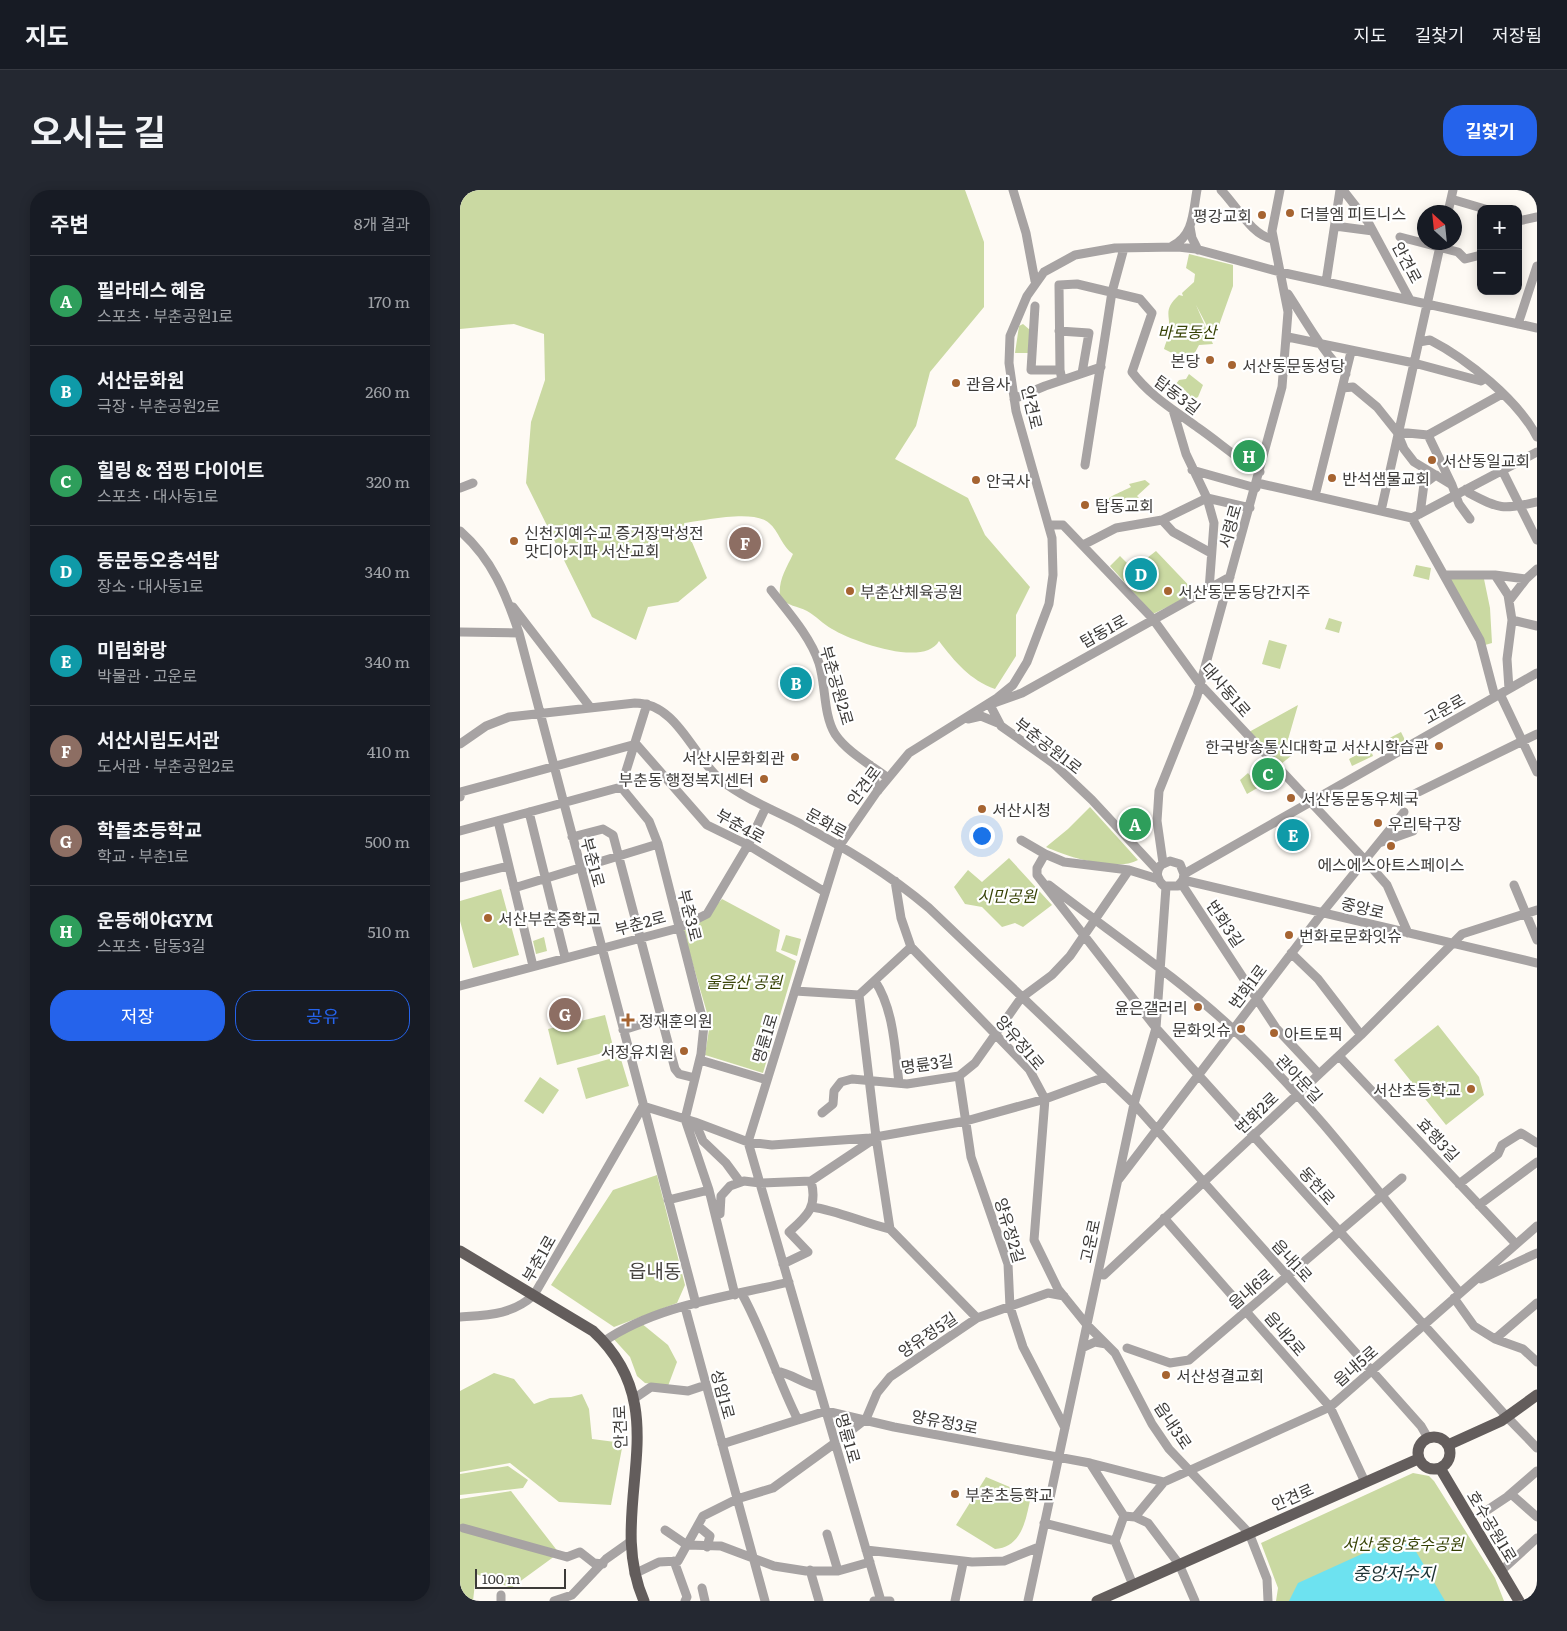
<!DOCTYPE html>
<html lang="ko">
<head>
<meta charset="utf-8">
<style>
  :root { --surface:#171b24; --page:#242831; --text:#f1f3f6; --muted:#9ea1a6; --line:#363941; --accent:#2563eb }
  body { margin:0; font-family:Literata,"Noto Sans KR",serif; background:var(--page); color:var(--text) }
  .controls { position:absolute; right:15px; top:15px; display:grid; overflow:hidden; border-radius:10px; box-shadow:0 2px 12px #0003 }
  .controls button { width:45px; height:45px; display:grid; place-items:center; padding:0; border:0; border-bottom:1px solid var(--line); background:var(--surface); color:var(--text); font:25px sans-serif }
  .compass { position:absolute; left:957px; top:15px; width:45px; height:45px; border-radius:50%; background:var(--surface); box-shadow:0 2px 12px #0003; rotate:333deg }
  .scale { position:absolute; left:15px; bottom:12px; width:91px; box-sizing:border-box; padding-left:5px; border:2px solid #3d3b39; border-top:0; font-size:14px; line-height:18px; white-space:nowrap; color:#3d3b39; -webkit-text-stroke:4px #fff; paint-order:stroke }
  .you { position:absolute; left:521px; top:645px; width:18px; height:18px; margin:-12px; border:4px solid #fff; border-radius:50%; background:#1a73e8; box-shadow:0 0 0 8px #1a73e833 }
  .badge { display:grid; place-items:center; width:32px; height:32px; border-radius:50%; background:var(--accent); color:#fff; font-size:16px; font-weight:700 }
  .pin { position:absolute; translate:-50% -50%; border:2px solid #fff; box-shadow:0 1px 5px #0006 }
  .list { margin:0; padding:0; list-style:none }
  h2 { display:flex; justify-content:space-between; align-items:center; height:65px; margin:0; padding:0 20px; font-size:21px }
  h2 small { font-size:16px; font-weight:400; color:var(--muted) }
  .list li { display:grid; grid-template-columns:32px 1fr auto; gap:15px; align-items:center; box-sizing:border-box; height:90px; padding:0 20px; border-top:1px solid var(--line) }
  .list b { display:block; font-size:19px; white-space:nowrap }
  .list p { margin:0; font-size:16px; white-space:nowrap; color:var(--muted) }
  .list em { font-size:16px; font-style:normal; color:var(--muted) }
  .actions { display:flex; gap:10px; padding:15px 20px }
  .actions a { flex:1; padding:11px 0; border:1px solid var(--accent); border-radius:20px; text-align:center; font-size:18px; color:var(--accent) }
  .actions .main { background:var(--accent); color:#fff }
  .map { position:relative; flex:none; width:1077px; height:1411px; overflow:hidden; border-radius:20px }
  header { display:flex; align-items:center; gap:30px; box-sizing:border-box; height:70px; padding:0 25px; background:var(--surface); border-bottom:1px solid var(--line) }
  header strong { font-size:24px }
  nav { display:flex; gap:28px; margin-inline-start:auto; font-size:18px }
  .intro { display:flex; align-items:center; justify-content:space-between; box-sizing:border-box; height:120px; padding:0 30px }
  h1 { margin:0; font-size:35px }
  .button { padding:12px 22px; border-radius:20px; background:var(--accent); color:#fff; font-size:18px; font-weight:700 }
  main { display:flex; gap:30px; padding:0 30px }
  aside { flex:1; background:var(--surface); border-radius:20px; box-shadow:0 2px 12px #0003 }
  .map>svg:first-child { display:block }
  .green { fill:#cad9a2 }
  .water { fill:#6de2f0 }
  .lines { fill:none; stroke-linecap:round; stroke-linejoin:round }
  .minor { stroke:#a7a3a3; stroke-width:9 }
  .major { stroke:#635d5c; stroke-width:11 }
  .poi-dot { fill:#a66431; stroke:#fff; stroke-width:2 }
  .labels { text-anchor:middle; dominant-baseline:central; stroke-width:4.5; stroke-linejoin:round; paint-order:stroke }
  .poi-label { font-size:16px; fill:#3d3b39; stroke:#fff; text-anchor:start }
  .street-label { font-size:16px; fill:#3d3b39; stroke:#fff }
  .park-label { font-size:16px; font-style:italic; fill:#364204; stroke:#fff }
  .water-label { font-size:18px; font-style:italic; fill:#1c3234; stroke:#fff }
  .quarter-label { font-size:19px; fill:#46433f; stroke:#fff }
</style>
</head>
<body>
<header>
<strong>지도</strong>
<nav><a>지도</a><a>길찾기</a><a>저장됨</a></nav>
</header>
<div class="intro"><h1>오시는 길</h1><a class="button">길찾기</a></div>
<main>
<aside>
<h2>주변<small>8개 결과</small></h2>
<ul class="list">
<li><span class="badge" style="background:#2e9e5b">A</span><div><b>필라테스 혜움</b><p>스포츠 · 부춘공원1로</p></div><em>170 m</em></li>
<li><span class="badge" style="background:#0f9aa8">B</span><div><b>서산문화원</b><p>극장 · 부춘공원2로</p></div><em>260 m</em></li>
<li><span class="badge" style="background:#2e9e5b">C</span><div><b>힐링 &amp; 점핑 다이어트</b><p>스포츠 · 대사동1로</p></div><em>320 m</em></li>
<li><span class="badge" style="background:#0f9aa8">D</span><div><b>동문동오층석탑</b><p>장소 · 대사동1로</p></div><em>340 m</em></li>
<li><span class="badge" style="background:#0f9aa8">E</span><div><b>미림화랑</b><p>박물관 · 고운로</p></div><em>340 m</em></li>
<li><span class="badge" style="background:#8d6e63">F</span><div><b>서산시립도서관</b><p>도서관 · 부춘공원2로</p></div><em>410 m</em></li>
<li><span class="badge" style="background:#8d6e63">G</span><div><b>학돌초등학교</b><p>학교 · 부춘1로</p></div><em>500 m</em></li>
<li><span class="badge" style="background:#2e9e5b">H</span><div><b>운동해야GYM</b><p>스포츠 · 탑동3길</p></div><em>510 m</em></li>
</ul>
<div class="actions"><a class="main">저장</a><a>공유</a></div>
</aside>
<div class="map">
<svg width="1077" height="1411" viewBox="0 0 1077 1411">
  <rect width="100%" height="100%" fill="#fefaf4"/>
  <path class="green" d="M0,0h505l19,52v65l-54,65 -14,54 -21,33 73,39 17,37 45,52 -14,28v41l-21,33c-25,-9 -40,-27 -56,-48 -15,27 -87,0 -107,-12 -9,-5 -16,-13 -25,-18 -10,-5 -19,-5 -27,-13 -2,-18 6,-29 13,-44 -11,-7 -14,-23 -24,-31 -16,-14 -65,-2 -85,0l23,55 -29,24 -30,5 -12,33 -44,-23 -66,-134 5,-61 14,-42 -1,-46 -30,-10 -54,5z
    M729,64l44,11v21l-15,42 -11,-2 -11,-21 17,39 -14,1 -9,17 -26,-13c1,-5 4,-10 5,-16 2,-19 -7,-22 10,-38l4,1 -1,-3 12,-11 1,-8 -9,-6z
    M563,134l7,6 -1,23h-14l4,-27z
    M729,184l14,11 -5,12 -8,4 -4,-10 -10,-7 3,-4 7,-1z
    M685,290l5,4 -13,12 2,2h-8l-31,15c0,-15 20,-20 31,-26l-2,-3z
    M696,361l40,42 -43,21 -43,-48 10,-10 11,11 10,2 9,-8 -3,-3z
    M956,375l15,3 -2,12 -16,-4z
    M989,388l35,1 6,29 2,35 -7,2z
    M869,428l13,4 -3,11 -14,-4z
    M809,450l18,5 -7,24 -18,-5z
    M838,515l-11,38 5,7 -1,6 -10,8 -32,-32z
    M941,542l4,8 -21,10 -4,-7z
    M910,558l3,8 -21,10 -3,-7z
    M788,583l11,14 -12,7 -7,-14z
    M630,617l48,53c-21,12 -71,-3 -92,-13l22,-18z
    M549,668l43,47 -29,22 -8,-4 -13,4 -20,-20 -17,-3 -11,-17 14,-17 14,12z
    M41,699l18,66 -46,13 -13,-47v-20z
    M262,709l58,31 -4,21 20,10 -33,112 -58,-18 5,-32 -28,-96 23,-10z
    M326,745l15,4 -4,17 -16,-6z
    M84,747l3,14 -11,3 -3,-13z
    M145,825l9,35 -57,15 -9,-36z
    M978,835l41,52 5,18 -38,30 -52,-65z
    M160,866l9,30 -43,13 -9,-31z
    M80,887l19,13 -16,24 -19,-13z
    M197,985l28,110 -8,18 -63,24 -63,-42 62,-95z
    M181,1133l27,22 9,17 -9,24 -23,-3 -8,-7 -7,-19 -19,-21z
    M34,1183l20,6 20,25 16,-6 21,-1 11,-3 7,15 3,30 31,4 -12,62 -52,-3 -49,-39 -50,9v-81z
    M48,1276l20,14 -5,8 -63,7v-21z
    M953,1283l16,3 5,5 61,97 9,23h-228l2,-13 -17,-45z
    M526,1287l45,19c-5,22 -8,51 -36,53l-39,-24z
    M51,1301l48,62 -48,35 -35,-14 -3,27h-13v-102z"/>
  <path class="water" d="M937,1348l14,5 34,58h-156l9,-18z"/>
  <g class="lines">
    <path class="minor" d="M553,0l13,43 9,48
      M761,0c15,15 31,46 52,49
      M883,0l25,32 42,78
      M991,9l34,10
      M988,22l5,-22
      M1058,31l19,-4
      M875,36l38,5
      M730,37l2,11 6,12
      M940,47l58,15 7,7 16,-4
      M712,56c22,-10 21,-35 25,-56
      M866,92l14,-92
      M828,104c16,24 37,62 58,80
      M575,116l-4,64h29
      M1058,134l19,-58
      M599,141l30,2 -7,40
      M828,147l126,26 67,18 5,-3
      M959,152l11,-2c37,19 88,60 107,97
      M602,190l-2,-10 -1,-85 18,-1 63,15 12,14 -20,59c18,24 42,38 65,55 22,15 40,32 63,45
      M882,198l11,-1 24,20 20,25 7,17 10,13 38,23
      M554,209l31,-13 56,-19
      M713,220l13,44 21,44 7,25 -5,67
      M937,242l31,3 74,-41
      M968,245l24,50 7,19 11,15
      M625,275l27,-173 12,-44
      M732,280l64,18
      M1042,280l35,70
      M797,293l155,35 125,-66
      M0,298l13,-5
      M1006,299l3,4c30,16 34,17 68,9
      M855,306l36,-144
      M921,321l60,-269
      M960,324l4,-30 12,-9
      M952,328l68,122 15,57
      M702,330l11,12 38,21
      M590,335h13l90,94 47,65 165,176 22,25 21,48
      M0,341c32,28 46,63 59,102l177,671
      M623,355l33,-17 46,-8 45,-22 43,10
      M984,385h51l13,20 4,25 25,6
      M1035,385l31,4 11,-10
      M311,400c17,22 39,46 48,73 7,22 4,51 16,71 12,18 36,31 53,44
      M1049,411l17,-22
      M53,417l77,100
      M0,442l59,1
      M1049,499l-2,-30 5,-39
      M1040,504l37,78
      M529,513l12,23 52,37 39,37 66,71
      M534,513l28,-10 208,-116
      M508,529l13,-3 17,7
      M0,554l26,-18 23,-9 126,-14c43,0 58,55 87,78 23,18 52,29 77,42 46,25 90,51 130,85l205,196 287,322 7,12
      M410,575l8,26
      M161,597l26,-83
      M0,607l1,-5 175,-48 71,81 41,20 77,47
      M940,611l137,-67
      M69,622l36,145
      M38,631l35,145
      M0,641l161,-44 28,34 9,23 46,181 -3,29 -16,65 24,71 26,105
      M112,647l31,-8 10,6 62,234 4,5 16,4
      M561,650l24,14 19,8 65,8 29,9
      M919,653l34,-12
      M585,664l-8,14v7l119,153 351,389 30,31
      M703,673l-6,-42 2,-30 38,-95 85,-309 6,-75 -16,-81 8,-41
      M724,684l-4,-10 -10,-3 -9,4c-6,7 -4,15 3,21h14l5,-6 1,-6 353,-201
      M0,688l48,-12
      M723,690l354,83
      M435,691l6,37 10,29 118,122 16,30 -11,141 24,49 29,36 28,28 37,71 17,25 80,84 18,46 1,22
      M721,693l95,145 43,46
      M589,695c62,48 128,92 185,145 84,78 153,174 226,263
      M1054,695l23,55
      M54,698l144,-44
      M831,763l27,26 43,56
      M415,791c19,29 20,69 24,102
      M0,796l219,-58 28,-14 41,-69 18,-38
      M335,801l64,4 52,-48
      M399,805l17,142 14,92 87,89
      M163,840l38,-12
      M879,866l177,188
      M240,870l67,20
      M499,886l12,81 37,107 2,43 13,40 42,81
      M183,916l52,16 53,20 24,3 98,-7 96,-17 79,-22 60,-22
      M362,923l11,-9 1,-13 7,-9 11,-3 55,5 52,-8 16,-13 46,-65 31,-23 18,-19 59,-86
      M235,932l8,19 23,22 14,19
      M659,989l207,-271 78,-96
      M999,994l39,-30 4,-9 19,-12 16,10
      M208,1010l41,-10
      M1019,1015l58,-43
      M352,1017c27,4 51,16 78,22
      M260,1024l1,-18 9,-10 14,-5 16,2 51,-2 63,-42
      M704,1028l166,189 35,75
      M323,1074l25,-12 -19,-20c18,-16 29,-25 22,-51
      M638,1084l6,1 257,-240 101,-101 75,-24
      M1021,1089l56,-26
      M282,1104c22,40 35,84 56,126
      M994,1108l20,28 21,13 28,10 14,13
      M225,1117l80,294
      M0,1127c28,-2 52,-2 74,-22l109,-189
      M1035,1149l42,-36
      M143,1152c53,-37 124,-45 186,-60
      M622,1158l13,-6 11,2
      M667,1158l43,15 19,-3 213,-182
      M316,1181c15,2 27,13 43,16
      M175,1208l16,-11 37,4 18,-6
      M262,1254l104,-33 68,16 196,36 74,19 166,-75 207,-181
      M630,1273l34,53
      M1051,1304l26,23
      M1023,1323l24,-16 30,-26
      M664,1326l11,1 13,6 31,41 16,37
      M675,1327l29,-35
      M584,1333l71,18 18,44
      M238,1336l12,10 -3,11
      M3,1338l104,29 13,-5 14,11 9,1
      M205,1340l22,15 34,1 53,20 32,5h32l32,-9
      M367,1344l11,37
      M655,1351l9,-25
      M406,1360l106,12 32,-1 35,-14
      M214,1371l13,36 -2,4
      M350,1380l9,31
      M1041,1381l36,-33
      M174,1384l25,-12 19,-1 25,-45 34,-17 36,-11 62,-45 31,-24 11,-26 13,-16 87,-59 71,-25 16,3
      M242,1398l3,13
      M41,1411v-6
      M94,1411l18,-6 34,-36 24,-17
      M414,1411h16
      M421,1411l-133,-459 92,-297 36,-52 33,-40 88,-55 16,-13 14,-23 22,-58 4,-29 -1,-37 -36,-127 -7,-48 1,-27 17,-40 17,-24 31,-17 40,-7 63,-1 18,2 84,23 257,56
      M495,1411l8,-38
      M568,1411l106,-497 22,-76 10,-141"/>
    <path class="major" d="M0,1061l133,80c88,81 10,177 51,270
      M958 1263a16 16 0 1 1 32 0a16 16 0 1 1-32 0Z
      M988,1255l53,-24 36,-26
      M980,1278l79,133
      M637,1411l321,-142"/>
  </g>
  <g class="poi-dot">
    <circle cx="830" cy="23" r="5"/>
    <circle cx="802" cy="25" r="5"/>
    <circle cx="750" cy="170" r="5"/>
    <circle cx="772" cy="175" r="5"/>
    <circle cx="496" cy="193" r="5"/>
    <circle cx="972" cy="270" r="5"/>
    <circle cx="872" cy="288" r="5"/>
    <circle cx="516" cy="290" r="5"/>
    <circle cx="625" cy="315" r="5"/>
    <circle cx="54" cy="351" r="5"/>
    <circle cx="390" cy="401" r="5"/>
    <circle cx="708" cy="401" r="5"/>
    <circle cx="979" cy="556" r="5"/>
    <circle cx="335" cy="567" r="5"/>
    <circle cx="304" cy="589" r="5"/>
    <circle cx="831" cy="608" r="5"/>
    <circle cx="522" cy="619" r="5"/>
    <circle cx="918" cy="633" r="5"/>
    <circle cx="931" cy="656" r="5"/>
    <circle cx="28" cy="728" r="5"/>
    <circle cx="829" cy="745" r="5"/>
    <circle cx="738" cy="817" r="5"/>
    <path d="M165.5 822.5h5v5h5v5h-5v5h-5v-5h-5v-5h5z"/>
    <circle cx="781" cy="839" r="5"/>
    <circle cx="814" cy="843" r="5"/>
    <circle cx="224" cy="861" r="5"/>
    <circle cx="1011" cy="899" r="5"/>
    <circle cx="706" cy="1185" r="5"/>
    <circle cx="495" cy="1304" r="5"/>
  </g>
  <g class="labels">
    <g class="poi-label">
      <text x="840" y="23">더블엠 피트니스</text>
      <text x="792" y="25" text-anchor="end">평강교회</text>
      <text x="740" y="170" text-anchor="end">본당</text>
      <text x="782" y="175">서산동문동성당</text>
      <text x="506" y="193">관음사</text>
      <text x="982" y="270">서산동일교회</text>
      <text x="882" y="288">반석샘물교회</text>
      <text x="526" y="290">안국사</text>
      <text x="635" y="315">탑동교회</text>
      <text x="64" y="342">신천지예수교 증거장막성전<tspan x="64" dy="18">맛디아지파 서산교회</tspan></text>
      <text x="400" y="401">부춘산체육공원</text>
      <text x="718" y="401">서산동문동당간지주</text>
      <text x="969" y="556" text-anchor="end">한국방송통신대학교 서산시학습관</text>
      <text x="325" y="567" text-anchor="end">서산시문화회관</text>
      <text x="294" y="589" text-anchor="end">부춘동 행정복지센터</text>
      <text x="841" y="608">서산동문동우체국</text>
      <text x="532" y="619">서산시청</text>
      <text x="928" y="633">우리탁구장</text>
      <text x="931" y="674" text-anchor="middle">에스에스아트스페이스</text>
      <text x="38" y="728">서산부춘중학교</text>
      <text x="839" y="745">번화로문화잇슈</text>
      <text x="728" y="817" text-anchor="end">윤은갤러리</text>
      <text x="179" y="830">정재훈의원</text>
      <text x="771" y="839" text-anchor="end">문화잇슈</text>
      <text x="824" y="843">아트토픽</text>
      <text x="214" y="861" text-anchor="end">서정유치원</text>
      <text x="1001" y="899" text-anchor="end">서산초등학교</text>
      <text x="716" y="1185">서산성결교회</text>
      <text x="505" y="1304">부춘초등학교</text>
    </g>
    <g class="street-label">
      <text transform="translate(948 72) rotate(62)">안견로</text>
      <text transform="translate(718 204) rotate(37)">탑동3길</text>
      <text transform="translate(573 217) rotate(77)">안견로</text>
      <text transform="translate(769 336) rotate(-74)">서령로</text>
      <text transform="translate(643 440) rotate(-29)">탑동1로</text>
      <text transform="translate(378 495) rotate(74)">부춘공원2로</text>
      <text transform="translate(767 499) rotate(49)">대사동1로</text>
      <text transform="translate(984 518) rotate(-29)">고운로</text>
      <text transform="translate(589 555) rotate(38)">부춘공원1로</text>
      <text transform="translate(403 595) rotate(-53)">안견로</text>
      <text transform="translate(367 632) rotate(29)">문화로</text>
      <text transform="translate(281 635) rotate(29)">부춘4로</text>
      <text transform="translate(134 672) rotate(75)">부춘1로</text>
      <text transform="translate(903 717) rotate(13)">중앙로</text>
      <text transform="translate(231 725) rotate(76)">부춘3로</text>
      <text transform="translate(180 732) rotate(-15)">부춘2로</text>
      <text transform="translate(766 733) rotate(56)">번화3길</text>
      <text transform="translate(787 796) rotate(-53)">번화1로</text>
      <text transform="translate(304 848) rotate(-73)">명륜1로</text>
      <text transform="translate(561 852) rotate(50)">양유정1로</text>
      <text transform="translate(467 873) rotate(-8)">명륜3길</text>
      <text transform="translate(840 888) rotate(47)">관아문길</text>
      <text transform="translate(796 922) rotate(-43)">번화2로</text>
      <text transform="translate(979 949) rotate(47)">효행3길</text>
      <text transform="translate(858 995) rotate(48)">동헌로</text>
      <text transform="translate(551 1040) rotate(73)">양유정2길</text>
      <text transform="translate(629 1051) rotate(-78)">고운로</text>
      <text transform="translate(78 1068) rotate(-60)">부춘1로</text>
      <text transform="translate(833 1070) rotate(48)">읍내1로</text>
      <text transform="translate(790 1098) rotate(-41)">읍내6로</text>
      <text transform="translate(826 1143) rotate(49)">읍내2로</text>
      <text transform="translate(467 1144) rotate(-34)">양유정5길</text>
      <text transform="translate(895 1175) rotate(-41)">읍내5로</text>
      <text transform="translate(264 1204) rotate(75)">성암1로</text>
      <text transform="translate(485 1231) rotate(11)">양유정3로</text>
      <text transform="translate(714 1235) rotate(56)">읍내3로</text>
      <text transform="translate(159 1237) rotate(-92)">안견로</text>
      <text transform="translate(389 1248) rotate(74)">명륜1로</text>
      <text transform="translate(832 1306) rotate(-24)">안견로</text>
      <text transform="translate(1033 1336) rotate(59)">호수공원1로</text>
    </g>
    <g class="park-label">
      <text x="727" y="141">바로동산</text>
      <text x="547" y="705">시민공원</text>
      <text x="284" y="791">울음산 공원</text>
      <text x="943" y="1353">서산 중앙호수공원</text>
    </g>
    <g class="water-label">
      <text x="934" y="1382">중앙저수지</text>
    </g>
    <g class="quarter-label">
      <text x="195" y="1080">읍내동</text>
    </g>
  </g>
</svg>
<div class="controls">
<button>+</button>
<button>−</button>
</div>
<svg class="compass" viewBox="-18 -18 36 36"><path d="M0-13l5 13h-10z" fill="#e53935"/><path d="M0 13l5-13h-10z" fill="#9ea1a6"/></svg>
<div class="scale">100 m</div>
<div class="you"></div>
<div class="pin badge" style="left:675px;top:634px;background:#2e9e5b">A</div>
<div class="pin badge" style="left:336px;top:493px;background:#0f9aa8">B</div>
<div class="pin badge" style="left:808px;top:584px;background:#2e9e5b">C</div>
<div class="pin badge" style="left:681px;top:384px;background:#0f9aa8">D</div>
<div class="pin badge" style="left:833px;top:645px;background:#0f9aa8">E</div>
<div class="pin badge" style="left:285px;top:353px;background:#8d6e63">F</div>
<div class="pin badge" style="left:105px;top:824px;background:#8d6e63">G</div>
<div class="pin badge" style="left:789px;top:266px;background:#2e9e5b">H</div>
</div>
</main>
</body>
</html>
